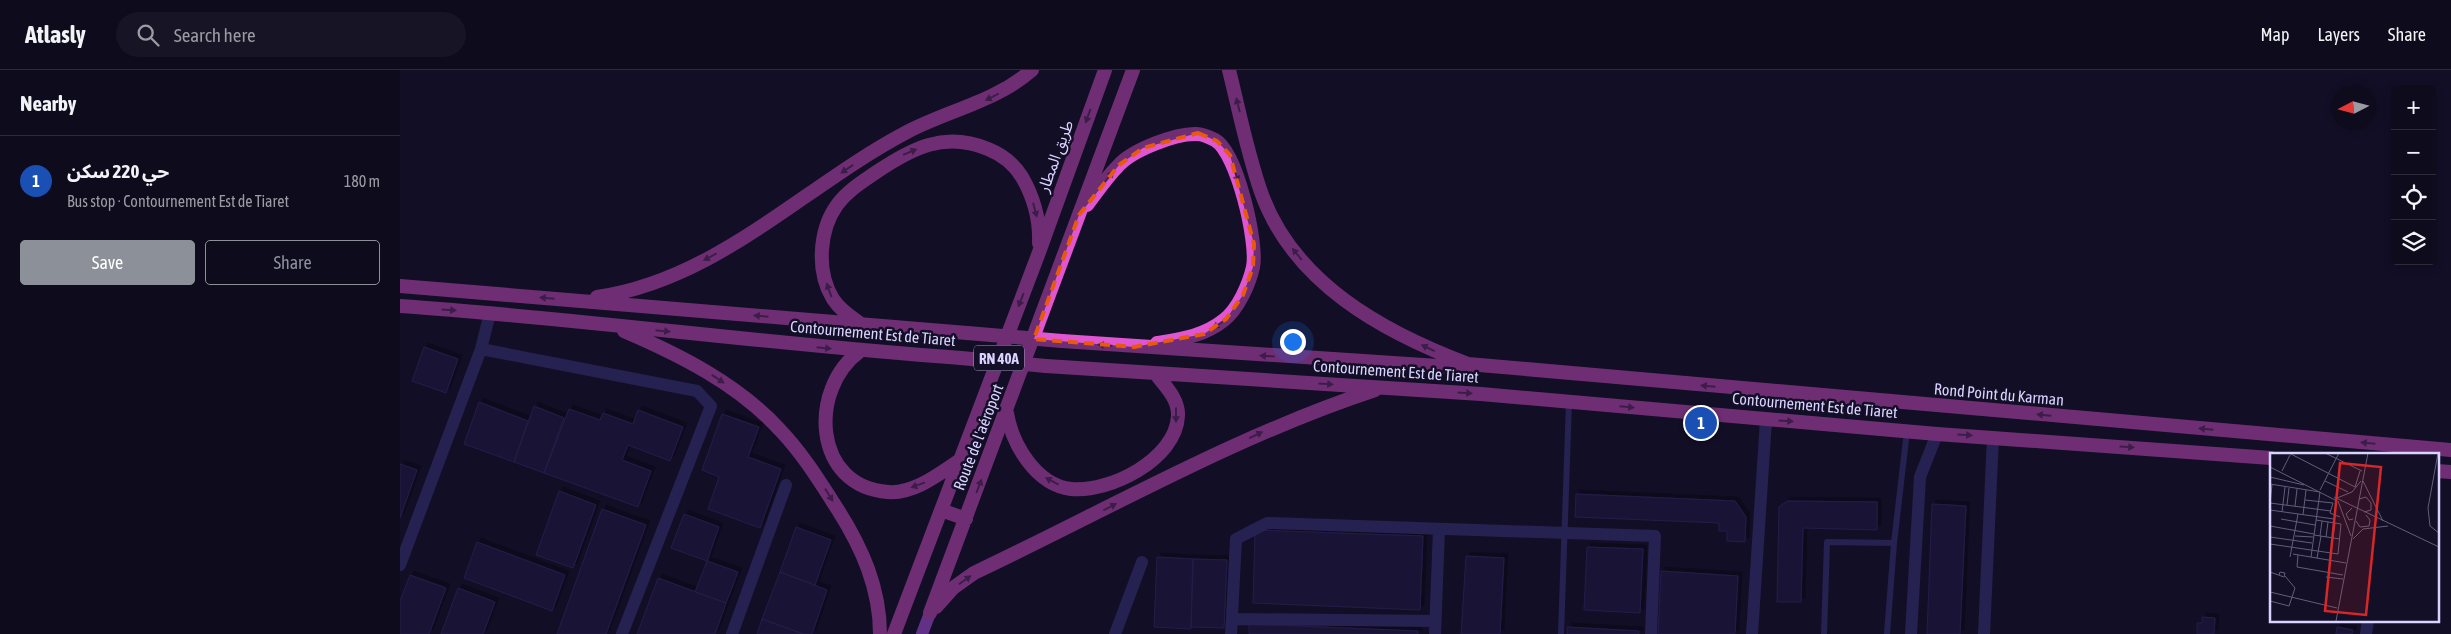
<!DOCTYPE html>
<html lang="en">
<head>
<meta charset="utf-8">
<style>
  :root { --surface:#0e0b1c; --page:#171425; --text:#f1f3f6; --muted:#9b9ba3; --line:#2e2b3b; --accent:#8c9099 }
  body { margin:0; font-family:"Asap Condensed","Noto Sans Arabic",sans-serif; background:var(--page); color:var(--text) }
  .controls { position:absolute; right:15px; top:15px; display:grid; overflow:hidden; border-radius:5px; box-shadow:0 2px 8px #0003 }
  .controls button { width:45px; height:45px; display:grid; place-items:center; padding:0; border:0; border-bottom:1px solid var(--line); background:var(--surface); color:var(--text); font:25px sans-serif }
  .compass { position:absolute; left:1931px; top:15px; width:45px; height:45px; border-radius:50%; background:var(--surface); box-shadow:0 2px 8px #0003; rotate:264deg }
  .you { position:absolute; left:892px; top:271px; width:18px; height:18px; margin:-12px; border:4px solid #fff; border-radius:50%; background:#1a73e8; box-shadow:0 0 0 8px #1a73e833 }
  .badge { display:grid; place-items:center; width:32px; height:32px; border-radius:50%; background:var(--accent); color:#fff; font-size:16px; font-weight:700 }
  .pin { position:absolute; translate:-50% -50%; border:2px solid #fff; box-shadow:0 1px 5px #0006 }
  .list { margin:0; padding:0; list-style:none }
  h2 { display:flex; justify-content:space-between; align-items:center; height:65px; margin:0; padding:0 20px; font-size:21px }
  h2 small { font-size:16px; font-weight:400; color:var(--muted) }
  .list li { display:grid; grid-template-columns:32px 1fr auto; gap:15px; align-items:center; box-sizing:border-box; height:90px; padding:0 20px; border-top:1px solid var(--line) }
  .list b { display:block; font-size:19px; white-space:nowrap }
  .list p { margin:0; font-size:16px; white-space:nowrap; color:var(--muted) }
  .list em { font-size:16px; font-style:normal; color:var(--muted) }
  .actions { display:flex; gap:10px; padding:15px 20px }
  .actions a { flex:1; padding:11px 0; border:1px solid var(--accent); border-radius:5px; text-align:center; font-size:18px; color:var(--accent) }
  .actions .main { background:var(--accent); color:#fff }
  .icon { flex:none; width:28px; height:28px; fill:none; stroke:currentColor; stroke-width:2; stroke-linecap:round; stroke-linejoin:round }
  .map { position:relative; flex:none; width:2051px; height:564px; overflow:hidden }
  header { display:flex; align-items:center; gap:30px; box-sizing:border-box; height:70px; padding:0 25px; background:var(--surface); border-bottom:1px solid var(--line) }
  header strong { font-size:24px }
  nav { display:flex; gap:28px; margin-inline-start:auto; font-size:18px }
  .search { width:350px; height:45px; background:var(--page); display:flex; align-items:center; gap:12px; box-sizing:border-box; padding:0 18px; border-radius:28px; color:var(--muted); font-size:19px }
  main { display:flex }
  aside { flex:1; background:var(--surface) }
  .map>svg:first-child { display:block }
  .building { fill:#241b47; stroke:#3b2d73; filter:url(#shadow) }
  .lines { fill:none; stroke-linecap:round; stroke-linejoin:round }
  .service { stroke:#3d3a85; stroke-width:6 }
  .minor { stroke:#3d3a85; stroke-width:12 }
  .primary { stroke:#c25bff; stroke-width:12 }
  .trunk { stroke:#e055d1; stroke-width:14 }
  .trunk-bridge { stroke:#e055d1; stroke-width:14 }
  .oneway { fill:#6f2e73 }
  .marked { fill:none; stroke:#e8590c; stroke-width:4; stroke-dasharray:10 6; stroke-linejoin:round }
  .labels { text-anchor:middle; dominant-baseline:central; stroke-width:5; stroke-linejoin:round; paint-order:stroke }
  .shield { fill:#130f26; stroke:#9e99be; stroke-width:1 }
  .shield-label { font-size:15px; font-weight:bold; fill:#d9d4ff }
  .street-label { font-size:16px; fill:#d9d4ff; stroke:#130f26 }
  .inset-road { fill:none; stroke:#625e7d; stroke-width:1 }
  .view { fill:#d62828; fill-opacity:0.15; stroke:#d62828; stroke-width:2.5 }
  .inset-edge { fill:none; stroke:#d9d4ff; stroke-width:2.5 }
</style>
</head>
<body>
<header>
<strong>Atlasly</strong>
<div class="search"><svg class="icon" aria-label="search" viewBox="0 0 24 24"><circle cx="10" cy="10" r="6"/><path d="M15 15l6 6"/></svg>Search here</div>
<nav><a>Map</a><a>Layers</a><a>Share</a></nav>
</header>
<main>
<aside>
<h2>Nearby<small></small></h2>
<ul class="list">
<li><span class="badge" style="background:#1a4fb4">1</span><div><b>حي 220 سكن</b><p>Bus stop · Contournement Est de Tiaret</p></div><em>180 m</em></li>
</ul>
<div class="actions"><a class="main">Save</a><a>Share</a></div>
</aside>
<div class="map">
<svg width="2051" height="564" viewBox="0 0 2051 564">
  <defs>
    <filter id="shadow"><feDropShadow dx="4" dy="-4" stdDeviation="0" flood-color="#0009"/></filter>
  </defs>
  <rect width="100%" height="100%" fill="#130f26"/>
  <path class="building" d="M24,277l34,12 -12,34 -34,-12z
    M79,332l49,19 -14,41 -50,-18z
    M134,336l30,12 -20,55 -30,-11z
    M169,339l31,11 3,-7 30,11 5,-14 45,17 -13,34 -42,-16 -6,15 29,11 -13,36 -94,-34z
    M322,344l37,13 -11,30 33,12 -21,59 -52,-19 11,-32 -17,-7z
    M0,394l17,6 -17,48z
    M159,421l37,14 -23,63 -37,-13z
    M1176,424l159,7 11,16 -1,25 -18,-1v-10h-8v-8l-144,-6z
    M1387,431l90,1v28l-74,-2 -2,74h-24l2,-95z
    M1532,434l34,2 -6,128h-33z
    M202,439l44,16 -40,109h-49z
    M284,444l35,13 -12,34 -36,-13z
    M396,457l35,13 -16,45 -35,-13z
    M855,460l168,6 -3,74 -167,-7z
    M77,472l88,33 -13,36 -88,-33z
    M1187,477l56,2 -3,64 -56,-3z
    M1066,486l38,2 -4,76h-39z
    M757,487l36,2 -2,70 -37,-2z
    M793,489l34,1 -3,68 -33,-1z
    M307,491l31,11 -12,31 -31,-11z
    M1261,501l77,5 -3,58h-77z
    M380,502l47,18 -15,44h-9l-41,-15z
    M10,505l36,13 -17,46h-29v-33z
    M258,508l68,25 -11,31h-78z
    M58,518l37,14 -12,32h-42z
    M1802,547l13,1 -1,16h-17v-11h5z
    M362,549l41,15h-46z
    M849,554l169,7v3h-169z
    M1167,557l72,4v3h-72z
    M1937,557l16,3 -1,4h-16z"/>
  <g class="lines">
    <path class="service" d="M1494,473l13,-112
      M1161,564l8,-232
      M1424,564l3,-92 67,1 -7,91"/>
    <path class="minor" d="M81,279l216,42 14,15 -89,228
      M0,495l81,-216 9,-36
      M832,549l203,2
      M332,564l54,-149
      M715,564l27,-72
      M831,564l5,-95 31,-16 388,13 -4,98
      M1035,564l4,-105
      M1352,564l14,-214
      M1511,564l9,-157 17,-43
      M1584,564l9,-197
      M1966,564l2,-14"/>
    <path class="primary" d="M522,564l8,-21"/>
    <path class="trunk" d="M829,0c10,40 18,82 32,122 32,91 122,140 207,172l983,86
      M687,135c10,-13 19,-27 31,-39 14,-16 58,-33 79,-32 5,0 14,4 18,6 22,12 43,103 38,127 -4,18 -15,42 -29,53 -20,16 -42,19 -67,23
      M0,216l567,47
      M197,227c120,-17 207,-111 310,-165 42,-22 88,-30 125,-62
      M0,236c187,13 374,39 561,52
      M461,254c-10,-7 -21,-14 -28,-25 -17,-27 -14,-69 4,-94 10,-14 25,-23 38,-32 37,-25 69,-42 113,-24 15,6 26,15 34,28 12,21 18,42 17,66
      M224,261c56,24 114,53 156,99 23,24 40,52 58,80 24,38 42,78 42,124
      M662,271l406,27
      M460,281c-52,38 -47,136 28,141 26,2 51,-18 72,-32
      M646,296l435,28 456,40 334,24
      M607,343c5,31 29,72 64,76 39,4 105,-30 107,-73 1,-17 -13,-30 -23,-43
      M2037,401l14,1
      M541,440l25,9
      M536,537l17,-19 21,-15c133,-63 261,-137 401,-183
      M530,543l203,-543
      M494,564l144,-379 67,-185"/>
    <path class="trunk-bridge" d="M567,263l95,8
      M561,288l85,8"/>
  </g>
  <defs><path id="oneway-solid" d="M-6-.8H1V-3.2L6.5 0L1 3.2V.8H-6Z" transform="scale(1.25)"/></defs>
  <g class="oneway">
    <use href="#oneway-solid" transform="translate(592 27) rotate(153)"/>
    <use href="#oneway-solid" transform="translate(838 35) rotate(-104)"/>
    <use href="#oneway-solid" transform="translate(688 46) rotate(110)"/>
    <use href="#oneway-solid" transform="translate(510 82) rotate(-23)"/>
    <use href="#oneway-solid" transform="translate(447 99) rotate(147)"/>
    <use href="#oneway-solid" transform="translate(836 105) rotate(73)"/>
    <use href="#oneway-solid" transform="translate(709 107) rotate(-52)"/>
    <use href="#oneway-solid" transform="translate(635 140) rotate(75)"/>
    <use href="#oneway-solid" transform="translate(897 184) rotate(-129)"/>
    <use href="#oneway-solid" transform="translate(310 187) rotate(152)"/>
    <use href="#oneway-solid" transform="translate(429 220) rotate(-110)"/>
    <use href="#oneway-solid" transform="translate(147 228) rotate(-175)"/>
    <use href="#oneway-solid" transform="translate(621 230) rotate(111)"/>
    <use href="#oneway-solid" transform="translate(49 240) rotate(4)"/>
    <use href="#oneway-solid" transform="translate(361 246) rotate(-175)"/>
    <use href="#oneway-solid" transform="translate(819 254) rotate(146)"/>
    <use href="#oneway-solid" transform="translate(263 261) rotate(6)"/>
    <use href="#oneway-solid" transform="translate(705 275) rotate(-175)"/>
    <use href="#oneway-solid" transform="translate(424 278) rotate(6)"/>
    <use href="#oneway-solid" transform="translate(1028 278) rotate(-155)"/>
    <use href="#oneway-solid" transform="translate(867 286) rotate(-176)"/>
    <use href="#oneway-solid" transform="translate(318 309) rotate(33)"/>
    <use href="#oneway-solid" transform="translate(926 314) rotate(4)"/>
    <use href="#oneway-solid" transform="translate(1308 316) rotate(-175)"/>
    <use href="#oneway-solid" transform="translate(1065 323) rotate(4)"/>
    <use href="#oneway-solid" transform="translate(1227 337) rotate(5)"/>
    <use href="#oneway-solid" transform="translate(776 345) rotate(90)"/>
    <use href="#oneway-solid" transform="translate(1644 345) rotate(-175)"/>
    <use href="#oneway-solid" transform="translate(1386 351) rotate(4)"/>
    <use href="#oneway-solid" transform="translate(1806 359) rotate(-175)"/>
    <use href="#oneway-solid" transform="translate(856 365) rotate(-25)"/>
    <use href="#oneway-solid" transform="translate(1565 365) rotate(3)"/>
    <use href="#oneway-solid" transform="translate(1968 373) rotate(-175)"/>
    <use href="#oneway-solid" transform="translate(1727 377) rotate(4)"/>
    <use href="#oneway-solid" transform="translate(652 411) rotate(-152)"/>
    <use href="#oneway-solid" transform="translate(518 415) rotate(160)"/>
    <use href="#oneway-solid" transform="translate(579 416) rotate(-69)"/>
    <use href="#oneway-solid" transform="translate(429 425) rotate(58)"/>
    <use href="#oneway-solid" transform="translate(710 437) rotate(-27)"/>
    <use href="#oneway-solid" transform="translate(565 510) rotate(-35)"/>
  </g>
  <path d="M0 0H2051V564H0ZM798,63l19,8 13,14 24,89 -1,23 -10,28 -17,24 -22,15 -70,13 -100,-8 45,-124 40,-50 24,-17z" fill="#130f26" fill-opacity=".55" fill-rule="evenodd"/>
  <path class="marked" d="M798,63l19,8 13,14 24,89 -1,23 -10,28 -17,24 -22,15 -70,13 -100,-8 45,-124 40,-50 24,-17z"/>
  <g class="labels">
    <rect class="shield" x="574" y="275.5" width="50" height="25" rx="4"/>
    <g class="shield-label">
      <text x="599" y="288">RN 40A</text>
    </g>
    <g class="street-label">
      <text transform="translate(655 86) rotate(-70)">طريق المطار</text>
      <text transform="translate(473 263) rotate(5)">Contournement Est de Tiaret</text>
      <text transform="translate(996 301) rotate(4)">Contournement Est de Tiaret</text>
      <text transform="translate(1599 324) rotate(5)">Rond Point du Karman</text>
      <text transform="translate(1415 335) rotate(5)">Contournement Est de Tiaret</text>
      <text transform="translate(578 367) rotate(-69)">Route de l'aéroport</text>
    </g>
  </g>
  <g transform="translate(1870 383)">
    <rect width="169" height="169" fill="#130f26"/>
    <path class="inset-road" d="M19,0l66,34 5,-16M55,0l37,18M168,0l-10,55 2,18 9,7M0,14l67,34M12,18l8,-16M0,24l34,8M55,28l23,11M93,28l20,40M0,31l50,8 -9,65M50,37l19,-37M64,44l105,50M67,45l15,-6 9,-11M89,46l7,-2 5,6v7l-7,2M35,47l28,3M68,48l13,35M0,50l61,8M0,50l2,-18M63,50l-3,10 10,4M17,52l2,-17M25,53l2,-17M82,55l-6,6 3,6 4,-1M0,57l64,9 -1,4M12,59l3,-25M33,62l3,-25M11,66l34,6M86,68l4,6 9,-1 1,-6 -4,-5M0,73l44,8M44,82l26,4M25,83l18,1M50,83l2,-15M0,84l42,6M56,84l2,-15M63,85l2,-15M83,86l10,-10 25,-3M0,91l68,10 3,-30 -25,-4M23,101l53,9M28,102l-1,12 46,8M20,104l8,-43M47,105l4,-22M0,119l14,5 1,-4 -5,-1 -1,3M56,124l17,2M0,139l67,16M0,148l19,5 6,-18 -10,-12M66,168l32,-168"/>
    <path class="view" d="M70,10l41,4 -15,148 -41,-4z"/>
    <rect width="169" height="169" class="inset-edge"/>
  </g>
</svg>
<div class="controls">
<button>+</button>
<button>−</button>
<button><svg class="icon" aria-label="locate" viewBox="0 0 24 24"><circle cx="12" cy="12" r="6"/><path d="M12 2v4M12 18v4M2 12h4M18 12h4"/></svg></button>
<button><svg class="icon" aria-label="layers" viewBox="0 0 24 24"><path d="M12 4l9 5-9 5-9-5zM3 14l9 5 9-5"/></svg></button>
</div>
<svg class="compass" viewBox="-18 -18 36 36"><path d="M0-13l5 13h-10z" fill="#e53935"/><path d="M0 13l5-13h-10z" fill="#9b9ba3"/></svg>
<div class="you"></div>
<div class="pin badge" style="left:1301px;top:353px;background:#1a4fb4">1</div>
</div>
</main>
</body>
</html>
